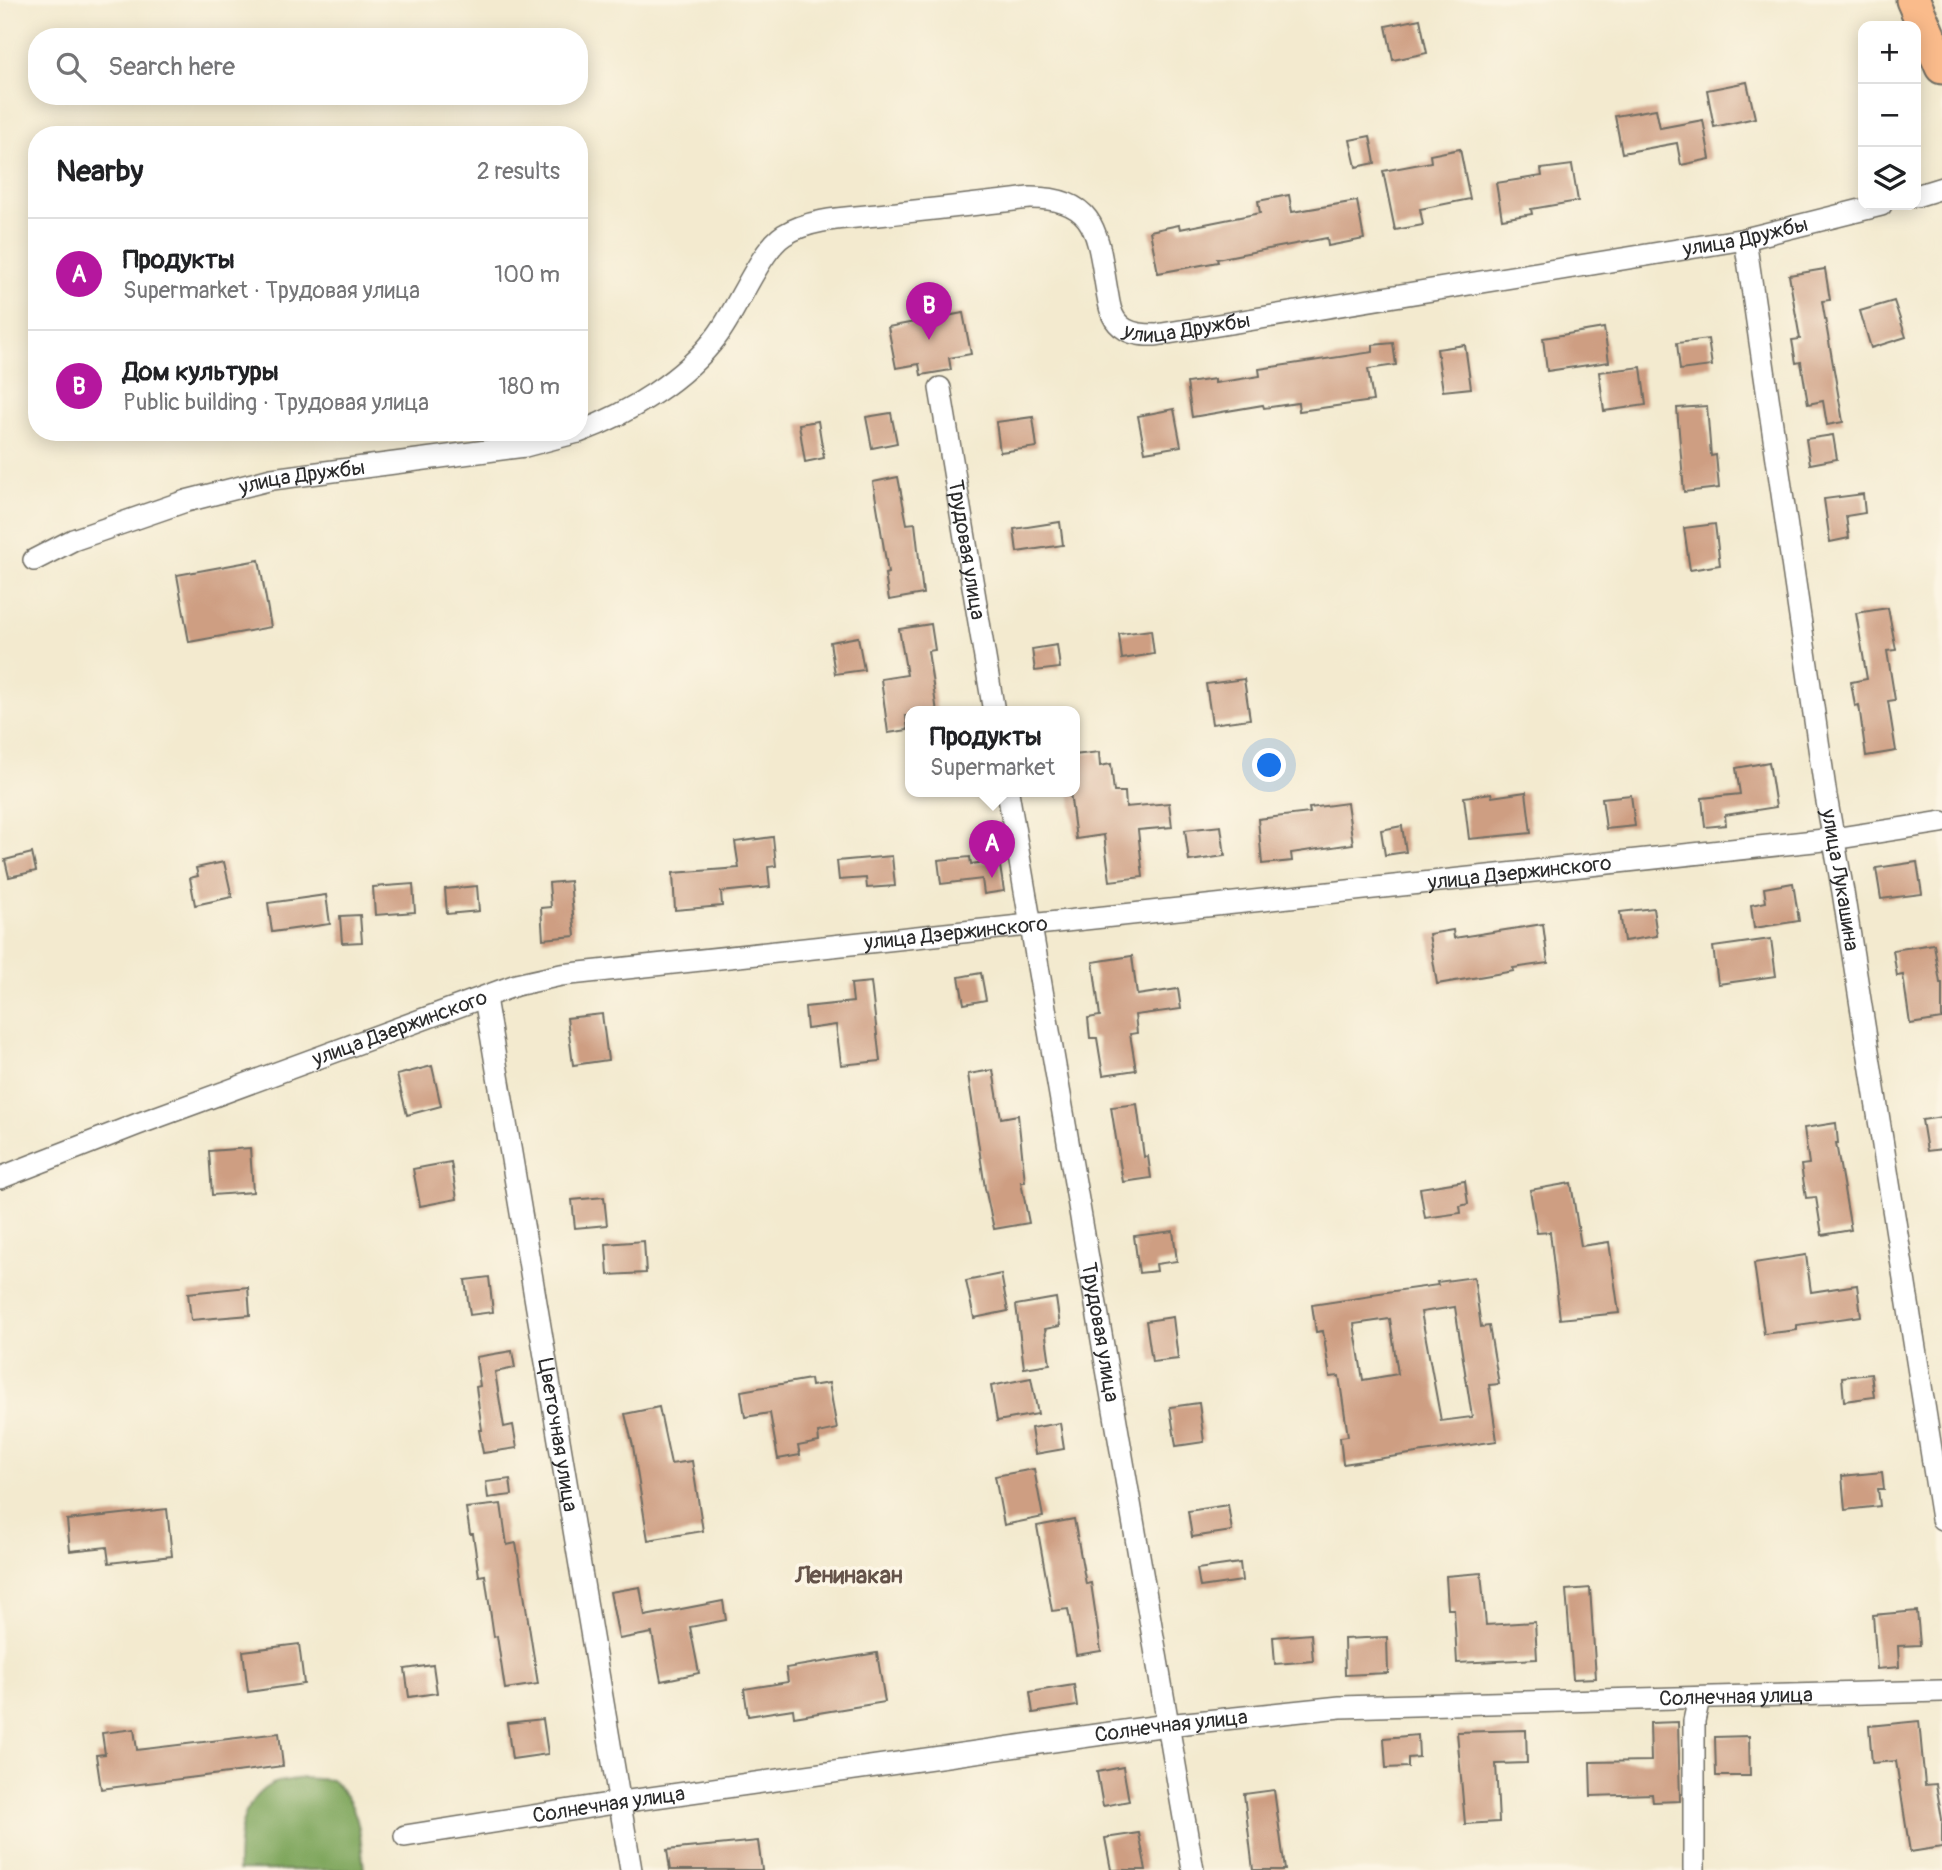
<!DOCTYPE html>
<html lang="en">
<head>
<meta charset="utf-8">
<style>
  :root { --surface:#fff; --page:#f2f2f2; --text:#202124; --muted:#757577; --line:#e0e0e0; --accent:#b5179e }
  body { margin:0; font-family:Pangolin,sans-serif; background:var(--page); color:var(--text) }
  .controls { position:absolute; right:21px; top:21px; display:grid; overflow:hidden; border-radius:14px; box-shadow:0 4px 18px #0003 }
  .controls button { width:63px; height:63px; display:grid; place-items:center; padding:0; border:0; border-bottom:2px solid var(--line); background:var(--surface); color:var(--text); font:35px sans-serif }
  .you { position:absolute; left:1270px; top:766px; width:24px; height:24px; margin:-18px; border:5px solid #fff; border-radius:50%; background:#1a73e8; box-shadow:0 0 0 10px #1a73e833 }
  .badge { display:grid; place-items:center; width:46px; height:46px; border-radius:50%; background:var(--accent); color:#fff; font-size:23px; font-weight:700 }
  .pin { position:absolute; translate:-50% -58px; filter:drop-shadow(0 2px 4px #0008) }
  .pin::after { content:''; position:absolute; top:37px; width:24px; height:21px; background:inherit; clip-path:polygon(0 0,100% 0,50% 100%) }
  .popup { position:absolute; left:905px; top:706px; width:175px; height:91px; box-sizing:border-box; display:grid; place-content:center; border-radius:14px; background:var(--surface); filter:drop-shadow(0 2px 5px #0005); font-size:23px; white-space:nowrap; color:var(--muted) }
  .popup b { font-size:26px; color:var(--text) }
  .popup::after { content:''; position:absolute; left:50%; top:100%; margin-left:-14px; border:14px solid transparent; border-top-color:var(--surface) }
  .list { margin:0; padding:0; list-style:none }
  h2 { display:flex; justify-content:space-between; align-items:center; height:91px; margin:0; padding:0 28px; font-size:30px }
  h2 small { font-size:23px; font-weight:400; color:var(--muted) }
  .list li { display:grid; grid-template-columns:46px 1fr auto; gap:21px; align-items:center; box-sizing:border-box; height:112px; padding:0 28px; border-top:2px solid var(--line) }
  .list b { display:block; font-size:26px; white-space:nowrap }
  .list p { margin:0; font-size:23px; white-space:nowrap; color:var(--muted) }
  .list em { font-size:23px; font-style:normal; color:var(--muted) }
  .icon { flex:none; width:38px; height:38px; fill:none; stroke:currentColor; stroke-width:2; stroke-linecap:round; stroke-linejoin:round }
  .map { position:relative; flex:none; width:1942px; height:1870px; overflow:hidden }
  .search { position:absolute; background:var(--surface); box-shadow:0 4px 18px #0003; left:28px; top:28px; width:560px; height:77px; display:flex; align-items:center; gap:18px; box-sizing:border-box; padding:0 24px; border-radius:28px; color:var(--muted); font-size:26px }
  .panel { position:absolute; background:var(--surface); box-shadow:0 4px 18px #0003; left:28px; top:126px; width:560px; height:315px; border-radius:28px }
  .map>svg:first-child { display:block }
  .forest { fill:#7ea65c; stroke:#546844; stroke-width:2 }
  .building { fill:#ce9e82; fill-rule:evenodd }
  .lines { fill:none; stroke-linecap:round; stroke-linejoin:round }
  .street-casing { stroke:#716e64; stroke-width:24 }
  .primary-casing { stroke:#716e64; stroke-width:37 }
  .street { stroke:#fff; stroke-width:21 }
  .primary { stroke:#fabb8b; stroke-width:33 }
  .labels { text-anchor:middle; dominant-baseline:central; stroke-width:7; stroke-linejoin:round; paint-order:stroke }
  .street-label { font-size:21px; fill:#2b2b2b; stroke:#fcf5e5 }
  .quarter-label { font-size:24px; font-weight:bold; fill:#645349; stroke:#fcf5e5 }
</style>
</head>
<body>
<div class="map">
<svg width="1942" height="1870" viewBox="0 0 1942 1870">
  <rect width="100%" height="100%" fill="#fcf5e5"/>
  <filter id="ink" filterUnits="userSpaceOnUse"><feTurbulence type="fractalNoise" baseFrequency=".0143" numOctaves="2"/><feDisplacementMap in="SourceGraphic" scale="14" xChannelSelector="R" yChannelSelector="G"/><feConvolveMatrix kernelMatrix="1 2 1 2 8 2 1 2 1" color-interpolation-filters="sRGB"/></filter>
  <filter id="wash" filterUnits="userSpaceOnUse"><feTurbulence type="fractalNoise" baseFrequency=".00686" numOctaves="4" result="noise"/><feDisplacementMap in="SourceGraphic" scale="28" xChannelSelector="R" yChannelSelector="G"/><feGaussianBlur stdDeviation="1.57" result="paint"/><feColorMatrix in="noise" values="0 0 0 0 0 0 0 0 0 0 0 0 0 0 0 0 0 1.4 0 .05"/><feComposite in="paint" operator="in"/></filter>
  <g filter="url(#wash)">
    <rect width="100%" height="100%" fill="#f3eacf"/>
    <path class="forest" d="M303,1778l29,2c29,27 28,53 32,90h-126c0,-31 1,-67 32,-85 8,-5 23,-5 33,-7z"/>
    <g id="blocks">
      <path class="building" d="M1420,19l7,34 -34,7 -7,-34z
        M1747,82l8,36 -41,9 -7,-37z
        M1656,109l4,19 43,-8 7,39 -29,6 -4,-22 -55,10 -7,-37z
        M1370,136l5,27 -19,4 -6,-27z
        M1460,149l10,50 -50,10 3,16 -28,5 -12,-59 48,-9 -1,-7z
        M1572,165l6,36 -47,8 1,5 -30,5 -6,-36 46,-7 -1,-7z
        M1289,195l3,17 65,-11 7,38 -36,7 -1,-8 -85,16 -25,5 1,3 -60,11 -8,-42 29,-6 1,4 80,-16 -2,-12z
        M1825,269l5,31 -8,1 21,121 -16,3 -4,-24 -15,3 -7,-42 -5,1 -4,-23 8,-1 -11,-64z
        M1894,301l12,36 -35,11 -11,-37z
        M963,313l8,41 -22,4 2,12 -30,5 -2,-11 -23,4 -8,-41z
        M1604,328l5,34 -62,9 -4,-33z
        M1708,339l4,27 -32,4 -3,-27z
        M1393,343l3,22 -28,4 5,32 -74,10 -1,-8 -34,5 -1,-3 -71,12 -5,-34 28,-4v4l45,-7 -1,-7 114,-17v-7z
        M1465,345l6,43 -28,3 -6,-42z
        M1641,367l5,38 -42,6 -5,-39z
        M1707,406l4,50 5,-1 3,33 -35,4 -7,-84z
        M1174,409l7,37 -36,6 -7,-36z
        M891,413l6,30 -25,5 -6,-31z
        M1033,417l4,30 -37,5 -4,-30z
        M818,421l6,37 -19,4 -6,-38z
        M1833,435l4,24 -27,5 -4,-25z
        M898,477l9,47 8,-1 8,71 -34,6 -4,-26 3,-1 -15,-91z
        M1863,494l2,19 -19,3 3,22 -19,4 -6,-43z
        M1060,522l3,23 -46,7 -3,-23z
        M1715,524l5,41 -30,5 -6,-42z
        M259,560l12,67 -82,15 -12,-67z
        M1888,608l8,42 -9,1 8,49 -7,1 8,50 -30,5 -7,-51 -4,1 -4,-24 16,-3 -11,-66z
        M931,624l4,26 -7,1 9,61h-27v4h-4l2,14 -20,3 -7,-54 26,-4 -8,-46z
        M1151,630l3,24 -32,5 -3,-25z
        M858,637l6,33 -29,4 -5,-32z
        M1057,645l3,23 -25,3 -3,-22z
        M1244,679l6,40 -38,5 -6,-40z
        M1099,752l1,14 11,-2 3,28h11l1,15 43,-4 3,24 -34,3 5,47 -33,4 -6,-46 -28,4 -6,-47h4v-37z
        M1769,762l7,45 -51,8 1,10 -21,2 -3,-29 38,-4 -4,-26z
        M1526,792l5,41 -62,6 -5,-42 27,-4 1,4z
        M1631,795l4,31 -29,3 -4,-31z
        M1347,803l6,41 -62,9 1,8 -30,3 -4,-45 52,-6 -1,-5z
        M1221,826l4,30 -36,5 -4,-31z
        M1402,826l4,26 -21,3 -4,-25z
        M773,837l3,29 -8,1 2,20 -49,5 1,14 -47,4 -2,-37 66,-5 -4,-26z
        M32,853l4,18 -27,6 -4,-17z
        M892,856l3,30 -28,2 -1,-10 -27,2 -2,-19z
        M970,857l1,7 28,-4 5,31 -20,3 -2,-15 -41,5 -3,-24z
        M224,862l8,35 -37,8 -5,-27 8,-2 -2,-8z
        M1917,862l5,32 -41,5 -5,-31z
        M570,881l5,55 -32,3 -2,-31 10,-1 -2,-24z
        M1793,883l6,38 -45,7 -3,-23 15,-3 -2,-14z
        M413,884l2,28 -40,3 -2,-28z
        M477,886l2,25 -32,3 -2,-25z
        M326,895l4,29 -58,8 -4,-29z
        M1653,908l4,28 -33,5 -4,-29z
        M360,915l2,27 -20,1 -2,-27z
        M1543,924l5,39 -35,5 1,3 -77,13 -8,-50 24,-4 1,8z
        M1771,939l5,37 -58,8 -5,-37z
        M1934,944l6,39h2v36l-32,5 -7,-49 -6,1 -4,-26z
        M1132,956l5,39 41,-6 3,20 -46,6 2,18 -7,1 6,36 -33,5 -6,-37h-7l-2,-20 12,-2 -7,-54z
        M981,973l5,27 -22,4 -5,-27z
        M871,982l9,79 -39,4 -5,-40 -29,4 -2,-22 48,-5 -2,-18z
        M602,1014l6,46 -35,5 -6,-47z
        M432,1066l9,40 -34,9 -10,-40z
        M993,1070l8,48 17,-3 7,67h-4l8,41 -35,6 -9,-41 -17,-114z
        M1137,1104l7,53 4,-1 3,22 -28,4 -12,-75z
        M1942,1117v32l-15,2 -5,-31z
        M1836,1123l2,20h-2l15,87 -29,5 -6,-38 -10,1 -5,-33 8,-1 -5,-36z
        M250,1148l3,44 -41,3 -3,-44z
        M451,1162l6,37 -37,7 -7,-37z
        M1465,1181l3,23 -8,2 1,7 -36,5 -5,-30z
        M1571,1183l10,63 28,-4 10,71 -59,6 -10,-87 -13,1 -7,-43z
        M604,1197l3,28 -32,3 -3,-28z
        M1173,1231l4,30 -21,3 1,7 -18,2 -5,-37z
        M644,1241l2,32 -38,2 -2,-31z
        M1806,1255l5,37 46,-7 4,31 -64,9v5l-33,4 -10,-71z
        M1001,1274l7,37 -34,7 -8,-37z
        M489,1277l4,35 -23,3 -5,-35z
        M1474,1277l7,50 8,-1 10,58 -10,1 8,56 -154,23 -3,-27 8,-1 -9,-60 -9,1 -7,-46 -7,1 -4,-27 60,-9v-2l66,-9 -1,-3zM1455,1307l17,110 -31,4 -20,-109zM1390,1319l8,55 -35,6 -9,-56z
        M248,1287l2,28 -59,5 -3,-27z
        M1056,1298l4,28 -15,3 5,35 -26,4 -8,-63z
        M1173,1317l5,42 -26,3 -6,-41z
        M512,1351l3,17 -20,4 9,55 9,-2 4,23 -34,5 -4,-23h3l-6,-43 4,-1 -4,-29z
        M1871,1374l3,23 -30,4 -2,-24z
        M1031,1378l7,36 -41,7 -6,-35z
        M810,1379l1,7 18,-3 8,46 -19,4 1,9 -21,4 2,9 -22,4 -8,-46 -25,4 -4,-26z
        M1199,1403l5,39 -28,4 -6,-39z
        M659,1407l12,57 21,-3 11,70 -55,9 -15,-94 -8,-32z
        M1060,1423l4,26 -29,5 -4,-26z
        M1034,1469l9,48 -39,8 -9,-49z
        M1882,1472l2,17h-6l2,17 -35,4 -3,-34z
        M510,1479l2,16 -24,3 -2,-16z
        M501,1504l6,41 9,-2 22,141 -33,5 -8,-53 -3,1 -9,-62 -6,1 -6,-42h-3l-4,-26z
        M1228,1505l4,26 -40,6 -4,-26z
        M167,1509l5,47 -63,7 -2,-16 -37,4 -3,-31z
        M1074,1519l12,65 5,-1 10,68 -25,4 -8,-46 -16,2 -15,-85z
        M1240,1563l2,18 -42,6 -3,-18z
        M1481,1573l5,52 49,-3 2,37 -80,4 -3,-54h-6l-2,-33z
        M640,1587l5,29 78,-15 3,19 -36,7 9,46 -38,8 -9,-48 -33,6 -9,-47z
        M1590,1588l6,90 -23,1 -7,-89z
        M1917,1611l3,34 -22,1 1,21 -22,2 -4,-54z
        M1311,1634l2,27 -38,3 -2,-27z
        M1387,1637l1,36 -43,2 -1,-36z
        M299,1644l5,40 -56,8 -5,-41z
        M877,1653l8,49 -91,15 -1,-8 -45,7 -4,-27 44,-7 -2,-14z
        M433,1665l4,28 -28,4 -4,-28z
        M1074,1685l3,21 -44,7 -3,-21z
        M543,1719l5,35 -36,5 -5,-36z
        M1919,1721l6,64 11,-1 6,35v28l-32,5 -14,-91 -24,2 -3,-37z
        M1678,1722l2,79 -27,1 -1,-8 -61,2 -1,-34 61,-1 -1,-38z
        M134,1729l3,21 142,-17 4,33 -182,23 -5,-34 9,-1 -3,-21z
        M1526,1730l1,33 -31,1 3,58 -34,2 -8,-92z
        M1418,1735l1,22 -11,1v9l-22,1 -2,-30z
        M1749,1736l1,40h-34l-1,-39z
        M1123,1767l6,34 -26,5 -6,-34z
        M1274,1790l11,80h-32l-9,-76z
        M1139,1833l7,37h-35l-6,-32z
        M758,1841l4,29h-92l-3,-20z"/>
    </g>
  </g>
  <g filter="url(#ink)">
    <use href="#blocks" fill-opacity="0" stroke="#716e64" stroke-width="2"/>
    <g class="lines">
      <defs>
        <g id="street">
          <path d="M1916,196l26,-8"/>
          <path id="s1" d="M1745,239l81,557 17,96 99,627"/>
          <path id="s2" d="M940,388l54,324"/>
          <path id="s3" d="M579,432c49,-18 106,-53 138,-96 19,-24 43,-86 67,-101 28,-18 70,-17 103,-21 47,-5 95,-10 142,-16 72,-1 68,41 79,99 2,13 5,25 17,32 9,6 21,6 31,6l589,-96 136,-34"/>
          <path id="s4" d="M34,560l39,-20 113,-39 86,-22 253,-33 53,-14"/>
          <path id="s5" d="M1008,792l185,1078"/>
          <path id="s6" d="M485,998l146,872"/>
          <path id="s7" d="M0,1178l138,-54 378,-139 45,-10 1272,-136 109,-17"/>
          <path id="s8" d="M405,1836l216,-34 546,-77 173,-18 602,-16"/>
          <path d="M1694,1870v-149l5,-23"/>
        </g>
        <path id="primary" d="M1913,0l29,67"/>
      </defs>
      <use href="#street" class="street-casing"/>
      <use href="#primary" class="primary-casing"/>
      <use href="#street" class="street"/>
      <use href="#primary" class="primary"/>
    </g>
  </g>
  <g class="labels">
    <g class="street-label">
      <text stroke="none"><textPath href="#s3" startOffset="1354">улица Дружбы</textPath></text>
      <text stroke="none"><textPath href="#s3" startOffset="788">улица Дружбы</textPath></text>
      <text stroke="none"><textPath href="#s4" startOffset="282">улица Дружбы</textPath></text>
      <text stroke="none"><textPath href="#s2" startOffset="164">Трудовая улица</textPath></text>
      <text stroke="none"><textPath href="#s7" startOffset="1561">улица Дзержинского</textPath></text>
      <text stroke="none"><textPath href="#s1" startOffset="648">улица Лукашина</textPath></text>
      <text stroke="none"><textPath href="#s7" startOffset="994">улица Дзержинского</textPath></text>
      <text stroke="none"><textPath href="#s7" startOffset="427">улица Дзержинского</textPath></text>
      <text stroke="none"><textPath href="#s5" startOffset="548">Трудовая улица</textPath></text>
      <text stroke="none"><textPath href="#s6" startOffset="443">Цветочная улица</textPath></text>
      <text stroke="none"><textPath href="#s8" startOffset="1340">Солнечная улица</textPath></text>
      <text stroke="none"><textPath href="#s8" startOffset="774">Солнечная улица</textPath></text>
      <text stroke="none"><textPath href="#s8" startOffset="206">Солнечная улица</textPath></text>
    </g>
    <g class="quarter-label">
      <text x="849" y="1575">Ленинакан</text>
    </g>
  </g>
</svg>
<div class="controls">
<button>+</button>
<button>−</button>
<button><svg class="icon" aria-label="layers" viewBox="0 0 24 24"><path d="M12 4l9 5-9 5-9-5zM3 14l9 5 9-5"/></svg></button>
</div>
<div class="you"></div>
<div class="pin badge" style="left:992px;top:878px">A</div>
<div class="popup"><b>Продукты</b>Supermarket</div>
<div class="pin badge" style="left:929px;top:340px">B</div>
<div class="search"><svg class="icon" aria-label="search" viewBox="0 0 24 24"><circle cx="10" cy="10" r="6"/><path d="M15 15l6 6"/></svg>Search here</div>
<section class="panel">
<h2>Nearby<small>2 results</small></h2>
<ul class="list">
<li><span class="badge">A</span><div><b>Продукты</b><p>Supermarket · Трудовая улица</p></div><em>100 m</em></li>
<li><span class="badge">B</span><div><b>Дом культуры</b><p>Public building · Трудовая улица</p></div><em>180 m</em></li>
</ul>
</section>
</div>
</body>
</html>
